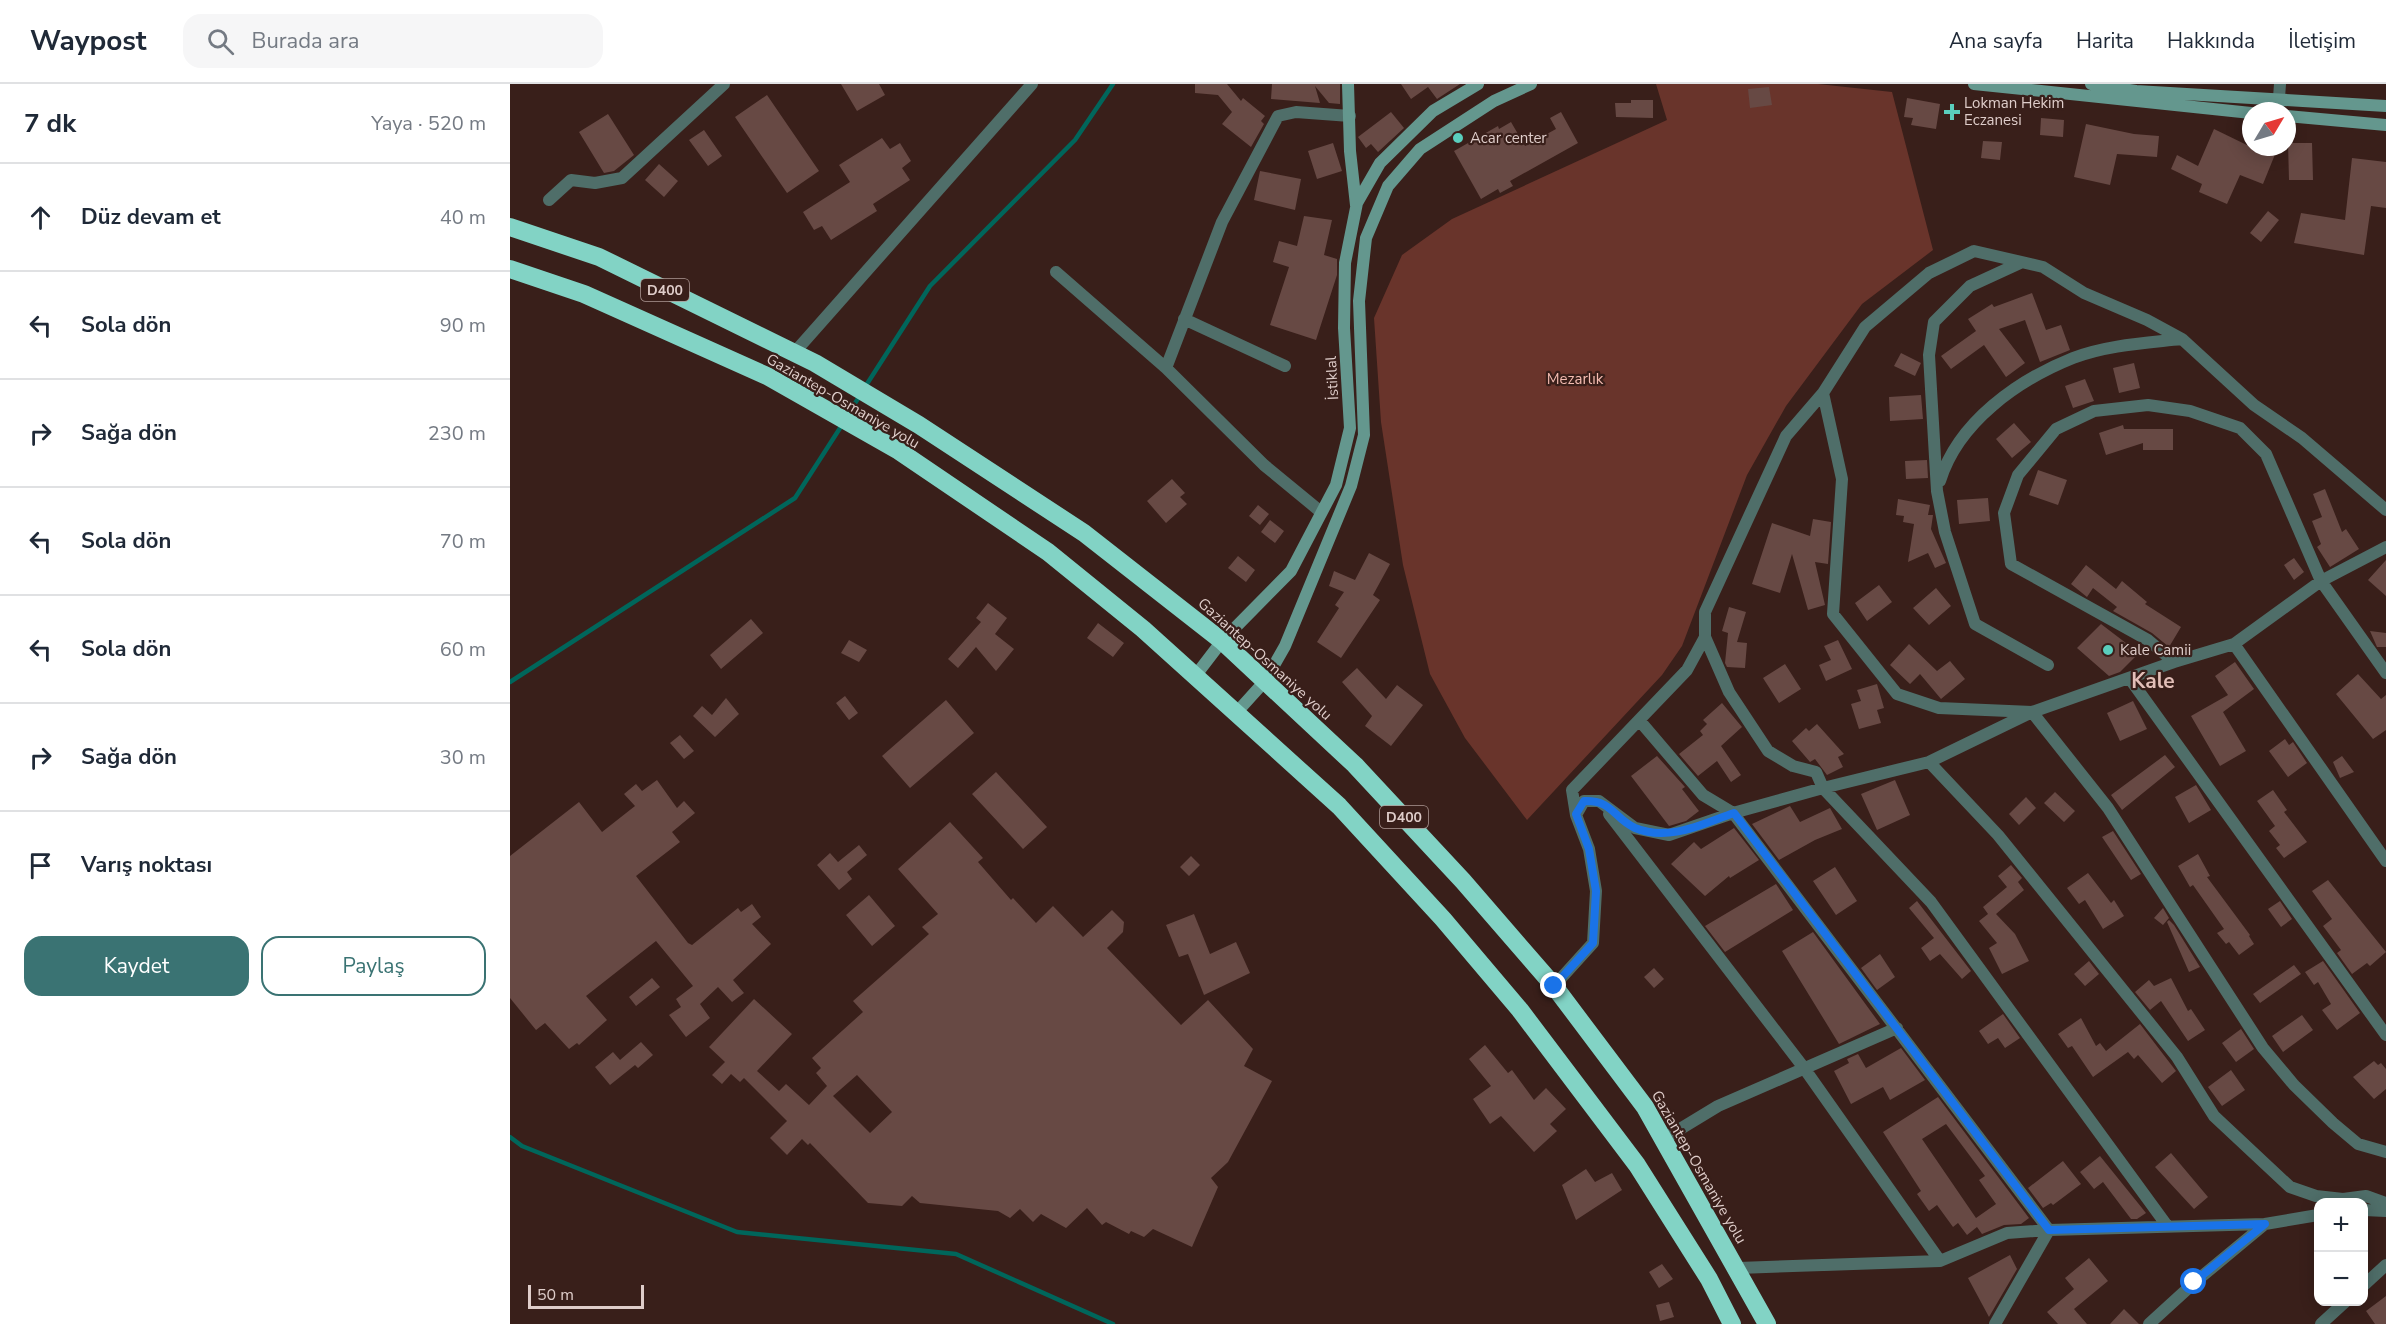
<!DOCTYPE html>
<html lang="tr">
<head>
<meta charset="utf-8">
<style>
  :root { --surface:#fff; --page:#f6f6f7; --text:#1f2937; --muted:#747a83; --line:#e0e1e3; --accent:#3a7373 }
  body { margin:0; font-family:"Nunito Sans",sans-serif; background:var(--page); color:var(--text) }
  .controls { position:absolute; right:18px; bottom:18px; display:grid; overflow:hidden; border-radius:12px; box-shadow:0 3px 15px #0003 }
  .controls button { width:54px; height:54px; display:grid; place-items:center; padding:0; border:0; border-bottom:2px solid var(--line); background:var(--surface); color:var(--text); font:30px sans-serif }
  .compass { position:absolute; left:1732px; top:18px; width:54px; height:54px; border-radius:50%; background:var(--surface); box-shadow:0 3px 15px #0003; rotate:52deg }
  .scale { position:absolute; left:18px; bottom:15px; width:116px; box-sizing:border-box; padding-left:6px; border:3px solid #dfcdca; border-top:0; font-size:16px; line-height:21px; white-space:nowrap; color:#dfcdca; -webkit-text-stroke:4px #391f1a; paint-order:stroke }
  .stop { position:absolute; width:18px; height:18px; margin:-14px; border:4px solid #1a73e8; border-radius:50%; background:#fff }
  .stop.end { background:#1a73e8; border-color:#fff; box-shadow:0 2px 6px #0008 }
  .list { margin:0; padding:0; list-style:none }
  h2 { display:flex; justify-content:space-between; align-items:center; height:78px; margin:0; padding:0 24px; font-size:26px }
  h2 small { font-size:20px; font-weight:400; color:var(--muted) }
  .list li { display:grid; grid-template-columns:39px 1fr auto; gap:18px; align-items:center; box-sizing:border-box; height:108px; padding:0 24px; border-top:2px solid var(--line) }
  .list b { display:block; font-size:22px; white-space:nowrap }
  .list em { font-size:20px; font-style:normal; color:var(--muted) }
  .actions { display:flex; gap:12px; padding:18px 24px }
  .actions a { flex:1; padding:14px 0; border:2px solid var(--accent); border-radius:18px; text-align:center; font-size:21px; color:var(--accent) }
  .actions .main { background:var(--accent); color:#fff }
  .icon { flex:none; width:33px; height:33px; fill:none; stroke:currentColor; stroke-width:2; stroke-linecap:round; stroke-linejoin:round }
  .map { position:relative; flex:none; width:1876px; height:1240px; overflow:hidden }
  header { display:flex; align-items:center; gap:36px; box-sizing:border-box; height:84px; padding:0 30px; background:var(--surface); border-bottom:2px solid var(--line) }
  header strong { font-size:28px }
  nav { display:flex; gap:33px; margin-inline-start:auto; font-size:21px }
  .search { width:420px; height:54px; background:var(--page); display:flex; align-items:center; gap:15px; box-sizing:border-box; padding:0 21px; border-radius:18px; color:var(--muted); font-size:22px }
  main { display:flex }
  aside { flex:1; background:var(--surface) }
  .map>svg:first-child { display:block }
  .green { fill:#69342b }
  .lines { fill:none; stroke-linecap:round; stroke-linejoin:round }
  .stream { stroke:#00665b; stroke-width:4.5 }
  .building { fill:#674944; fill-rule:evenodd }
  .street { stroke:#4f6e69; stroke-width:12 }
  .secondary { stroke:#64978e; stroke-width:12 }
  .highway { stroke:#82d3c5; stroke-width:18 }
  .route { stroke:#1a73e8; stroke-width:8 }
  .poi-dot { fill:#5acebd; stroke:#391f1a; stroke-width:2 }
  .labels { text-anchor:middle; dominant-baseline:central; stroke-width:4.5; stroke-linejoin:round; paint-order:stroke }
  .shield { fill:#391f1a; stroke:#ad9995; stroke-width:1.5 }
  .shield-label { font-size:14px; font-weight:bold; fill:#dfcdca }
  .poi-label { font-size:15px; fill:#dfcdca; stroke:#391f1a; text-anchor:start }
  .street-label { font-size:15px; fill:#dfcdca; stroke:#391f1a }
  .park-label { font-size:15px; fill:#f4bcb1; stroke:#391f1a }
  .district-label { font-size:21px; font-weight:bold; fill:#e3bfb8; stroke:#391f1a }
</style>
</head>
<body>
<header>
<strong>Waypost</strong>
<div class="search"><svg class="icon" aria-label="search" viewBox="0 0 24 24"><circle cx="10" cy="10" r="6"/><path d="M15 15l6 6"/></svg>Burada ara</div>
<nav><a>Ana sayfa</a><a>Harita</a><a>Hakkında</a><a>İletişim</a></nav>
</header>
<main>
<aside>
<h2>7 dk<small>Yaya · 520 m</small></h2>
<ul class="list">
<li><svg class="icon" aria-label="ahead" viewBox="0 0 24 24"><path d="M12 20V5M6 11l6-6 6 6"/></svg><div><b>Düz devam et</b></div><em>40 m</em></li>
<li><svg class="icon" aria-label="left" viewBox="0 0 24 24"><path d="M17 20v-9H6M10 6l-5 5 5 5"/></svg><div><b>Sola dön</b></div><em>90 m</em></li>
<li><svg class="icon" aria-label="right" viewBox="0 0 24 24"><path d="M7 20v-9h11M14 6l5 5-5 5"/></svg><div><b>Sağa dön</b></div><em>230 m</em></li>
<li><svg class="icon" aria-label="left" viewBox="0 0 24 24"><path d="M17 20v-9H6M10 6l-5 5 5 5"/></svg><div><b>Sola dön</b></div><em>70 m</em></li>
<li><svg class="icon" aria-label="left" viewBox="0 0 24 24"><path d="M17 20v-9H6M10 6l-5 5 5 5"/></svg><div><b>Sola dön</b></div><em>60 m</em></li>
<li><svg class="icon" aria-label="right" viewBox="0 0 24 24"><path d="M7 20v-9h11M14 6l5 5-5 5"/></svg><div><b>Sağa dön</b></div><em>30 m</em></li>
<li><svg class="icon" aria-label="arrive" viewBox="0 0 24 24"><path d="M6 21V4h12l-3 4 3 4H6"/></svg><div><b>Varış noktası</b></div></li>
</ul>
<div class="actions"><a class="main">Kaydet</a><a>Paylaş</a></div>
</aside>
<div class="map">
<svg width="1876" height="1240" viewBox="0 0 1876 1240">
  <rect width="100%" height="100%" fill="#391f1a"/>
  <path class="green" d="M1146,0h162l74,8 41,158 -71,54 -76,102 -39,69 -65,171 -20,29 -135,145 -62,-82 -35,-64 -27,-109 -22,-143 -7,-104 28,-63 50,-36 215,-99z"/>
  <g class="lines">
    <path class="stream" d="M355,303l65,-101 145,-146 38,-56
      M336,333l15,-23
      M0,598l285,-184 47,-73
      M0,1053l12,9 215,86 219,22 157,70"/>
  </g>
  <path class="building" d="M331,0h38l6,11 -28,16z
    M685,0h32l14,17 2,-3 22,18 -4,5 3,3 -13,23 -29,-23 10,-12 -14,-17 -23,-2z
    M762,0h68v20l-11,-1 -14,-17 5,17 -49,-4z
    M891,0h59l-23,15 -9,-12 -17,12z
    M1259,3l3,18 -22,3 -2,-19z
    M257,11l52,76 -32,22 -52,-76z
    M1397,14l33,6 -4,25 -25,-4 2,-7 -9,-1z
    M1121,16h22v18l-37,-1 -1,-14h16z
    M881,28l13,16 -26,24 -7,-8 -5,4 -8,-11z
    M1051,28l17,31 -68,38 3,5 -13,7 -2,-4 -17,10 -27,-48 44,-25 1,3 12,-7 14,24 31,-17 -6,-11z
    M98,30l26,41 -20,16 -10,2 -25,-41z
    M1531,34l23,2 -1,17 -23,-2z
    M1576,40l48,10 25,2 -2,21 -40,-3 -7,31 -36,-8z
    M1704,45l37,18h27l-15,37 -23,-9 -13,29 -28,-12 3,-8 -31,-15 6,-14 21,11z
    M194,46l18,26 -14,10 -19,-26z
    M372,54l8,11 10,-6 11,18 -9,7 8,12 -37,24 4,7 -46,29 -9,-14 -8,4 -11,-18 47,-30 -11,-17z
    M1473,57l19,1 -2,18 -19,-2z
    M823,59l9,28 -25,8 -9,-28z
    M1778,59h24l1,37h-24z
    M1842,74l34,4v46l-15,-2 -7,49 -70,-12 7,-30 44,7z
    M149,80l19,17 -14,16 -19,-17z
    M750,87l41,8 -6,31 -41,-10z
    M1758,127l11,9 -18,22 -11,-9z
    M794,132l28,4 -8,35 13,4v16l-21,65 -46,-15 19,-58 -16,-5 6,-21 18,5z
    M1522,209l14,37 15,-5 9,25 -30,12 -15,-42 -26,9 26,34 -19,14 -22,-32 -33,24 -10,-13 35,-25 -8,-12 24,-15 2,3z
    M1391,269l20,10 -6,13 -21,-10z
    M1624,279l6,25 -21,5 -6,-25z
    M1575,295l9,22 -21,7 -8,-22z
    M1411,311l2,24 -33,2 -1,-24z
    M1504,339l17,19 -19,16 -16,-19z
    M1613,341l1,4h49v21h-30v-7l-37,12 -7,-22z
    M1417,376l1,18 -22,1 -1,-18z
    M1528,386l29,10 -9,25 -29,-10z
    M662,395l13,14 -5,4 7,7 -21,19 -19,-22z
    M1815,405l17,43 4,-3 13,20 -29,18 -13,-20 4,-3 -9,-23 10,-4 -9,-23z
    M1478,414l2,23 -31,3 -2,-24z
    M1388,415l32,6 -2,10h5l-2,14 15,34 -11,5 -7,-15 -20,9 6,-38 -11,-2 1,-6 -8,-1z
    M748,421l11,9 -9,11 -11,-9z
    M1303,435l18,3 -3,42 -13,-2 10,43 -17,5 -16,-56 -12,39 -28,-9 20,-61 38,13z
    M760,436l14,11 -9,12 -14,-11z
    M859,469l21,11 -17,31 7,5 -39,58 -24,-16 22,-34 -4,-3 9,-13 -15,-6 5,-15 21,9z
    M728,472l17,14 -9,12 -18,-14z
    M1784,474l10,14 -10,8 -10,-15z
    M1876,476v36l-18,-16z
    M1576,481l30,24 6,-8 25,21 -2,2 36,23 -12,20 -17,-14 -39,-22 4,-4 -24,-19 -6,9 -16,-13z
    M1369,501l13,17 -25,19 -12,-18z
    M1426,504l15,18 -22,19 -16,-17z
    M478,519l19,15 -12,16 19,15 -18,22 -20,-24 -18,21 -10,-9 33,-37 -5,-4z
    M1219,523l17,5 -9,30 10,1 -2,25 -18,-1 -2,-4 3,-30 -6,-2z
    M241,535l12,14 -42,36 -11,-14z
    M588,539l26,20 -11,14 -26,-19z
    M1591,540l38,29 -19,19 -11,4 -32,-28z
    M1860,547l16,2v14h-9z
    M339,556l18,10 -8,12 -18,-9z
    M1328,556l14,29 -26,12 -7,-16 12,-5 -7,-14z
    M1399,560l28,27 13,-10 15,18 -24,20 -21,-25 -10,10 -20,-19z
    M1725,578l19,27 -31,23 23,39 -26,15 -29,-50 37,-21 -13,-19z
    M1275,580l16,25 -22,14 -16,-25z
    M847,584l29,31 11,-14 26,20 -32,41 -26,-20 7,-10 -30,-34z
    M1848,590l23,25 5,-4v35l-13,9 -37,-45z
    M1367,600l7,24 -7,2 4,13 -22,6 -8,-25 10,-3 -4,-11z
    M335,612l13,17 -9,7 -13,-17z
    M216,614l13,16 -24,23 -22,-21 9,-10 10,9z
    M436,616l28,33 -64,55 -28,-32z
    M1623,617l14,28 -27,12 -13,-28z
    M1212,619l20,24 -21,19 20,29 -10,7 -14,-21 -19,15 -19,-22 24,-19 -3,-4 7,-7 -4,-4z
    M1307,640l27,30 -6,3 5,10 -16,8 -12,-16 -5,3 -18,-21 14,-13 3,3z
    M170,651l14,16 -10,8 -14,-16z
    M1775,655l4,6 4,-3 14,21 -19,14 -19,-26z
    M1655,671l10,12 -53,43 -11,-15z
    M1147,672l28,31 -3,2 17,22 -13,10 -17,5 -38,-50z
    M1832,672l12,16 -14,6 -7,-16z
    M486,688l51,55 -24,22 -51,-55z
    M147,696l20,28 7,-7 11,12 -23,19 8,10 -44,34 52,67 4,2 46,-37 3,4 11,-8 9,13 -9,7 19,20 -38,36 11,13 -12,9 -14,-15 -18,17 10,14 -24,19 -17,-22 12,-8 -5,-8 17,-13 -37,-45 -70,55 21,24 -28,25 -2,-2 -8,6 -24,-26 -9,7 -26,-32v-142l69,-54 23,30 33,-26 -11,-12 12,-10 6,7z
    M1385,696l15,35 -33,15 -16,-36z
    M1686,701l15,25 -22,13 -14,-26z
    M1763,706l14,20 -3,2 23,30 -23,16 -8,-10 4,-3 -11,-14 6,-5 -18,-25z
    M1545,708l20,19 -11,11 -20,-19z
    M1516,713l10,11 -17,17 -10,-11z
    M1280,722l10,16 30,-14 12,21 -27,11 -36,20 -27,-36z
    M440,738l33,36 -5,4 33,38 2,-2 23,25 17,-17 30,31 29,-27 12,12 -1,10 -16,16 74,77 27,-25 45,49 -9,17 28,15 -44,81 -17,16 7,9 -26,60 -39,-18 -9,8 -13,-6 -2,3 -23,-12 -4,3 -15,-17 -21,20 -25,-14 -8,8 -13,-13 -10,9 -12,-7 -78,-8 -8,-7 -10,10 -34,-3 -58,-60 -2,2 -6,-6 -15,16 -17,-17 17,-17 -43,-43 -4,4 -9,-8 -9,10 -10,-9 13,-13 -16,-15 45,-48 38,35 -35,37 22,20 7,-7 23,21 18,-19 -11,-13 5,-5 -9,-10 51,-46 -10,-11 76,-67 -7,-7 16,-13 -40,-45zM347,991l35,37 -22,21 -37,-37z
    M1224,744l25,32 -29,18 -1,-2 -24,20 -34,-32 23,-22 7,7z
    M1603,747l28,43 -10,6 -29,-43z
    M349,761l8,10 -20,17 5,7 -13,11 -22,-25 13,-12 8,9z
    M1688,770l12,22 -3,1 43,58 -1,1 5,8 -15,11 -10,-13 -3,2 -9,-11 7,-4 -31,-44 -3,2 -12,-21z
    M681,772l9,9 -11,11 -9,-9z
    M1501,781l11,13 -4,4 6,8 -28,24 19,20 14,27 -27,13 -13,-26 8,-5 -18,-22 9,-7 -5,-7 24,-20 -9,-11z
    M1325,783l22,34 -21,14 -23,-34z
    M1578,789l23,30 3,-3 10,16 -21,13 -18,-29 -6,4 -12,-16z
    M1818,796l58,72 -16,14 -3,-3 -15,11 -15,-21 4,-3 -18,-24 9,-7 -20,-28z
    M1266,800l17,26 -68,42 -20,-26z
    M359,811l26,31 -23,20 -26,-31z
    M1407,817l54,70 -9,8 -22,-25 -10,7 -9,-13 13,-10 -25,-30z
    M1770,817l12,18 -11,8 -13,-18z
    M1653,824l6,10 -6,7 -9,-7z
    M684,830l16,40 26,-12 14,31 -46,22 -16,-41 -9,3 -13,-32z
    M1659,836l5,5 26,42 -11,5 -22,-50z
    M1303,848l67,92 -41,20 -57,-93z
    M1370,870l15,23 -18,13 -16,-22z
    M1579,877l10,13 -14,12 -11,-12z
    M1813,877l37,52 -23,17 -15,-20 9,-6 -13,-22 -4,3 -9,-13z
    M1784,881l7,9 -41,29 -7,-9z
    M1144,884l10,11 -10,9 -10,-11z
    M142,894l8,9 -24,19 -7,-9z
    M1661,894l17,33 3,-2 14,21 -17,11 -27,-40 -11,9 -15,-18 14,-12 5,6z
    M1493,930l17,24 -15,10 -7,-10 -10,6 -9,-13z
    M1792,931l11,15 -30,22 -11,-16z
    M1571,934l15,28 4,-3 6,8 34,-27 36,47 -14,12 -24,-28 -4,4 -6,-7 -35,25 -21,-31 -4,2 -10,-14z
    M1731,945l13,20 -18,13 -14,-19z
    M131,958l12,13 -15,13 -3,-3 -25,20 -15,-18 18,-15 7,8z
    M975,961l23,28 4,-3 22,30 12,-12 20,21 -16,15 7,7 -23,21 -33,-36 -11,8 -17,-25 18,-13 -22,-27z
    M1391,964l24,32 -35,20 -7,-13 -32,17 -17,-33 15,-8 -2,-4 11,-5 8,14z
    M1864,977l4,4 3,-2 5,6v20l-12,10 -21,-22z
    M1721,986l14,20 -23,16 -14,-19z
    M1428,1013l91,121 -8,6 -17,1 -22,9 -5,-7 -10,8 -9,-12 -5,4 -16,-22 -8,6 -12,-17 4,-3 -38,-59zM1436,1040l39,52 -6,4 17,24 -20,14 -54,-79z
    M1661,1069l37,44 -14,12 -39,-42z
    M1590,1072l46,57 -9,6h-6l-28,-37 -9,7 -14,-17z
    M1553,1077l18,23 -28,21 -2,-2 -8,5 -15,-20z
    M1076,1085l9,13 17,-9 10,17 -46,30 -14,-35z
    M1500,1171l7,14 -28,48 -21,-39z
    M1579,1174l19,23 -34,28 13,15h-29l-11,-12 27,-23 -9,-11z
    M1152,1180l11,15 -14,9 -10,-16z
    M1876,1212v28h-11l-9,-13z
    M1159,1218l5,15 -14,4 -4,-16z
    M1614,1225l15,15h-29z"/>
  <g class="lines">
    <path class="street" d="M1768,27l2,-27
      M39,116l22,-20 24,3 27,-5 102,-94
      M1510,179l-50,23 -36,36 -5,33 8,136 8,41 30,92 73,41
      M546,188l110,96
      M674,235l101,47
      M284,269l238,-269
      M1313,309l19,86 -9,135 64,80 42,14 93,4 76,96 155,240 31,37 39,38 25,21 28,8
      M1430,397c18,-59 78,-101 133,-123 34,-13 73,-15 108,-19
      M811,428l-57,-47 -98,-97 56,-146 56,-106 18,-4 54,4
      M1195,553l24,55 39,59 25,15 23,6 7,16 106,-26 103,-50 142,-50 60,-18 87,-63 65,-34
      M1724,560l152,217
      M1664,578l-26,-22 -137,-76 -7,-51 14,-38 38,-46 38,-18 54,-6 42,6 50,17 26,26 55,127 65,92
      M1620,595l256,356
      M1129,636l64,75 30,18 316,417 -54,94
      M1419,678l69,73 179,222 37,59 76,71 26,9 27,3 23,-3 20,7
      M1099,730l195,254 136,193
      M1066,731l-4,-25 115,-120 18,-33v-25l81,-176 37,-43 42,-66 64,-54 45,-22 69,16 41,26 63,27 35,19 72,66 48,33 84,72
      M1044,902l39,-43 3,-52 -7,-42 -13,-34 8,-14h15l36,27 34,7 64,-22 90,-25 108,114 237,325
      M1152,1056l56,-34 179,-78
      M1854,1126l22,1
      M1228,1184l202,-7 67,-28 42,-3 216,-6
      M1854,1201l22,-20
      M1639,1240l46,-42 70,-58 53,-9
      M1811,1240l24,-22"/>
    <path class="secondary" d="M838,0l2,67 6,54
      M1464,0l277,29
      M1581,0l45,7 250,15
      M1777,32l99,9
      M686,591l26,-34 69,-70 45,-86 14,-57 -6,-100 1,-65 12,-60 23,-40 53,-52 45,-27
      M727,628l28,-31 20,-35 66,-160 13,-51 -5,-134 7,-63 22,-52 32,-37 74,-48 37,-17"/>
    <path class="highway" d="M0,143l89,30 216,106 104,62 165,108 138,108 133,124 108,116 91,105 91,121 122,217
      M0,185l74,25 183,82 132,75 149,101 95,77 196,177 104,113 77,91 117,155 72,114 23,45"/>
  </g>
  <g class="lines">
    <path class="route" d="M1044,902l39,-43 3,-52 -7,-42 -13,-35 8,-13c29,-1 29,17 51,27 34,14 67,-4 99,-15l315,417 216,-6 -71,58"/>
  </g>
  <g class="poi-dot">
    <path d="M1439 19h6v6h6v6h-6v6h-6v-6h-6v-6h6z"/>
    <circle cx="948" cy="54" r="6"/>
    <circle cx="1598" cy="566" r="6"/>
  </g>
  <g class="labels">
    <g class="shield">
      <rect x="131" y="195" width="48" height="22" rx="4.5"/>
      <rect x="870" y="722" width="48" height="22" rx="4.5"/>
    </g>
    <g class="shield-label">
      <text x="155" y="206">D400</text>
      <text x="894" y="733">D400</text>
    </g>
    <g class="poi-label">
      <text x="1454" y="19">Lokman Hekim<tspan x="1454" dy="17">Eczanesi</tspan></text>
      <text x="960" y="54">Acar center</text>
      <text x="1610" y="566">Kale Camii</text>
    </g>
    <g class="street-label">
      <text transform="translate(822 294) rotate(-93)">İstiklal</text>
      <text transform="translate(333 317) rotate(30)">Gaziantep-Osmaniye yolu</text>
      <text transform="translate(755 575) rotate(42)">Gaziantep-Osmaniye yolu</text>
      <text transform="translate(1189 1083) rotate(60)">Gaziantep-Osmaniye yolu</text>
    </g>
    <g class="park-label">
      <text x="1065" y="295">Mezarlık</text>
    </g>
    <g class="district-label">
      <text x="1643" y="597">Kale</text>
    </g>
  </g>
</svg>
<div class="controls">
<button>+</button>
<button>−</button>
</div>
<svg class="compass" viewBox="-18 -18 36 36"><path d="M0-13l5 13h-10z" fill="#e53935"/><path d="M0 13l5-13h-10z" fill="#747a83"/></svg>
<div class="scale">50 m</div>
<div class="stop" style="left:1684px;top:1198px"></div>
<div class="stop end" style="left:1044px;top:902px"></div>
</div>
</main>
</body>
</html>
